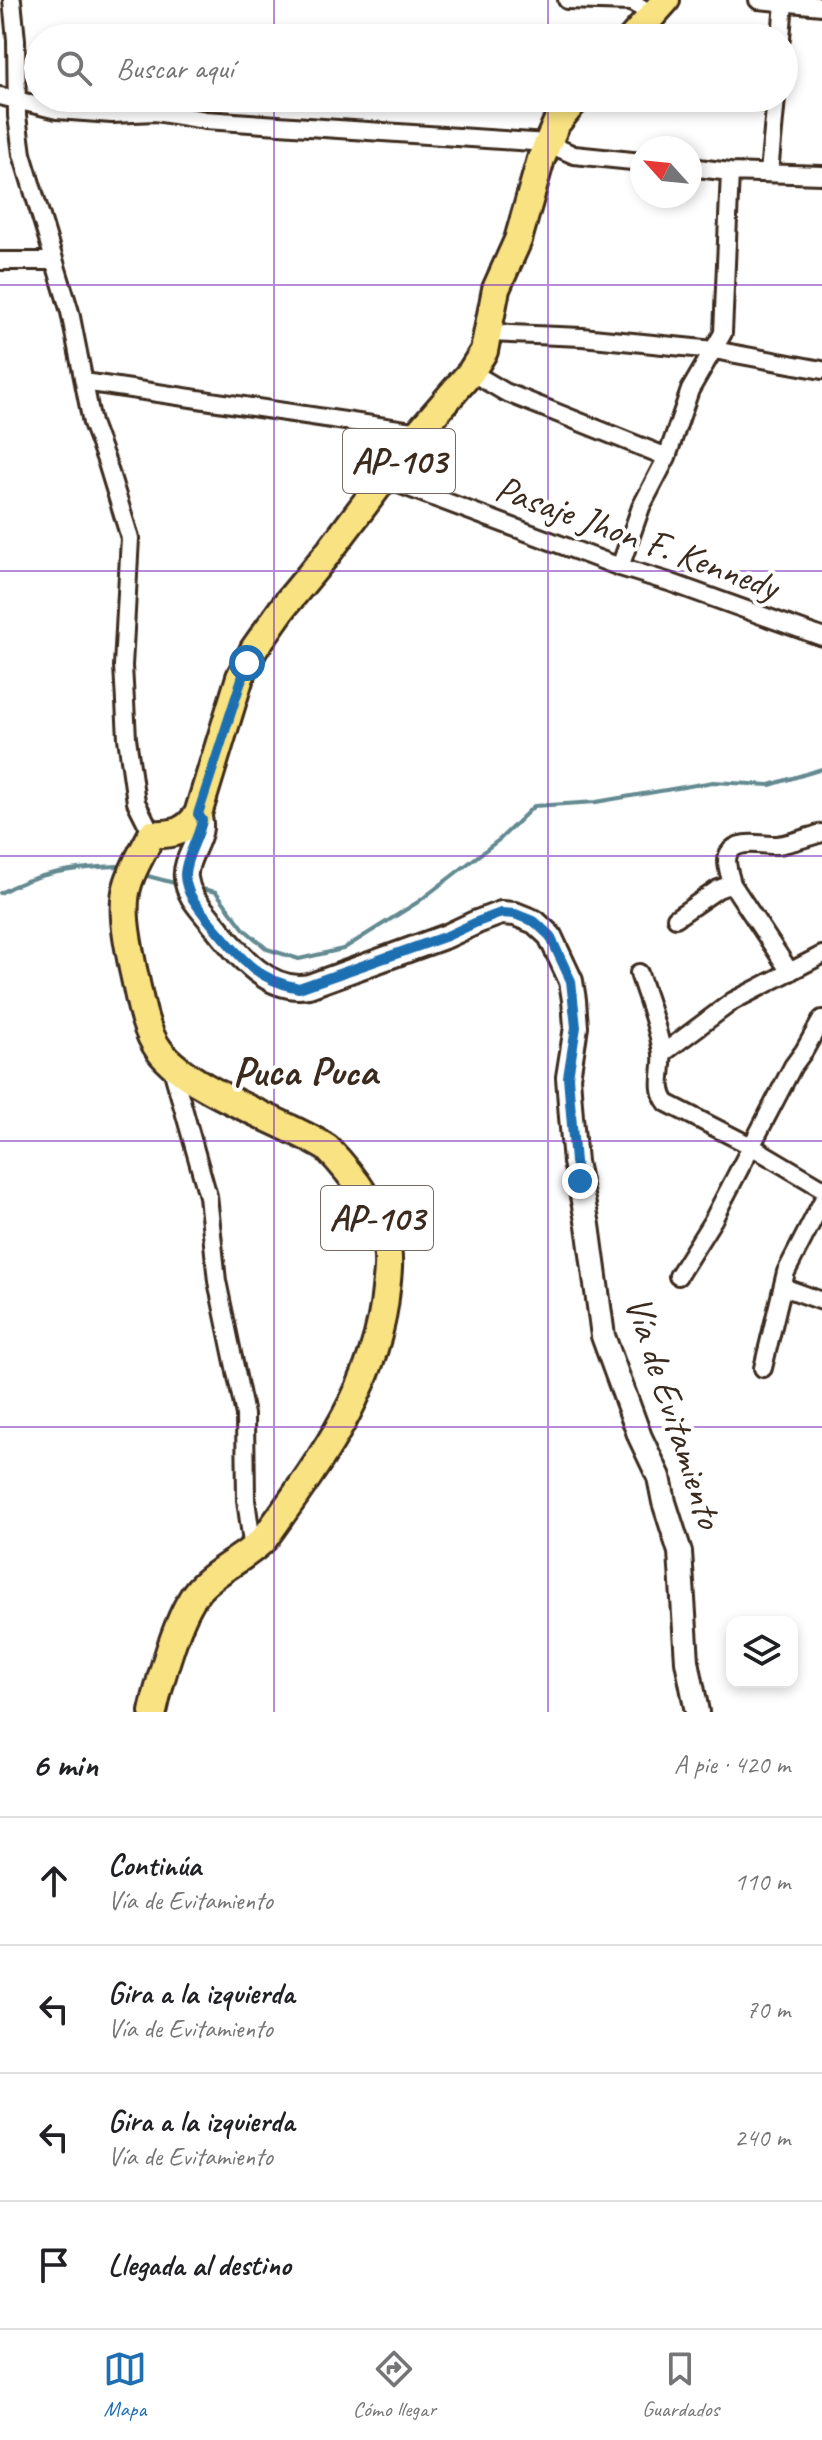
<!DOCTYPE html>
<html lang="es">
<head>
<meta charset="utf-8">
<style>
  :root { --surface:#fff; --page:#f2f2f2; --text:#202124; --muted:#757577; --line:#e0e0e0; --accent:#1f6fb2 }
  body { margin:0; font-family:Caveat,sans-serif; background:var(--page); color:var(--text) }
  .controls { position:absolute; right:24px; bottom:24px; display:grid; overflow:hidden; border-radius:16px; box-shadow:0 4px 12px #0003 }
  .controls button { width:72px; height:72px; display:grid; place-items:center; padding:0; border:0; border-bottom:2px solid var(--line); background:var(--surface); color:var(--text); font:40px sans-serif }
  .compass { position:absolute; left:630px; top:136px; width:72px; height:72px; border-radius:50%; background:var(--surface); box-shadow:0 4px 12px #0003; rotate:297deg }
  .stop { position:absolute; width:24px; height:24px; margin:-18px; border:6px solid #1f6fb2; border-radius:50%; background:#fff }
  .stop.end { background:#1f6fb2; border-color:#fff; box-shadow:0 2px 8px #0008 }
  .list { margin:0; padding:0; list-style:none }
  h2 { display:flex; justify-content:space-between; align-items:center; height:104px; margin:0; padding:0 32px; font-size:34px }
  h2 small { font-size:26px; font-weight:400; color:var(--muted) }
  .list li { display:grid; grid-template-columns:52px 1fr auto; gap:24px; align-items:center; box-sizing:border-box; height:128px; padding:0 32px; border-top:2px solid var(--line) }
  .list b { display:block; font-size:30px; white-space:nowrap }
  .list p { margin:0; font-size:26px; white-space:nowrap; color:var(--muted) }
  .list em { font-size:26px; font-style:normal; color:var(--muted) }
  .icon { flex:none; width:44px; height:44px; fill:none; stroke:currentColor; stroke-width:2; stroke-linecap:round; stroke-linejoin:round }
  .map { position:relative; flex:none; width:822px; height:1712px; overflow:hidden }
  .search { position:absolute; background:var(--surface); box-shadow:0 4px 12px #0003; left:24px; right:24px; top:24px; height:88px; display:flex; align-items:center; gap:20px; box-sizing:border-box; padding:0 28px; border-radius:44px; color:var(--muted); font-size:30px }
  .sheet { height:616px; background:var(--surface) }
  nav { display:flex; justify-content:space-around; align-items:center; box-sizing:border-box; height:112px; border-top:2px solid var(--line); background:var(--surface); font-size:22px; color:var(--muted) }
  nav a { display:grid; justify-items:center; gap:4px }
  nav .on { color:var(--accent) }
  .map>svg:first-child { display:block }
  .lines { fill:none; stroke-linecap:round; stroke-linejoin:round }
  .stream { stroke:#638a91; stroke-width:4 }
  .street-casing { stroke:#3b2a1e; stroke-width:22 }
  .secondary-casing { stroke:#3b2a1e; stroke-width:28 }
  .primary-casing { stroke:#3b2a1e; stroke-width:32 }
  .street { stroke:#fff; stroke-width:16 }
  .secondary { stroke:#fff; stroke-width:22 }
  .primary { stroke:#f8e281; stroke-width:26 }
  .route { stroke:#1f6fb2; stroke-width:10 }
  .grid { fill:none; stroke:#7b2cbf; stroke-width:2; stroke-opacity:0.55 }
  .labels { text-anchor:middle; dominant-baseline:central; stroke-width:8; stroke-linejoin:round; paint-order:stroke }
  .shield { fill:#fff; stroke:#766a62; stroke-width:2 }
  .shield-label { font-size:36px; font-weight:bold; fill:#3b2a1e }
  .street-label { font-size:38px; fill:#3b2a1e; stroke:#fff }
  .quarter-label { font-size:42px; font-weight:bold; fill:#3b2a1e; stroke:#fff }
</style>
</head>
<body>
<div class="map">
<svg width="822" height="1712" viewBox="0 0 822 1712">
  <rect width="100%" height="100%" fill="#fff"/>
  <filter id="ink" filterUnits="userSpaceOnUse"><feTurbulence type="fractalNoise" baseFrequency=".0125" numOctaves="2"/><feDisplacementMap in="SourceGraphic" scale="16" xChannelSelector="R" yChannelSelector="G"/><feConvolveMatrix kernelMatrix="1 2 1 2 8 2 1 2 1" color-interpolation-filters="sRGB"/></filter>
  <g filter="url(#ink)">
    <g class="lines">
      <path class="stream" d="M140,874l38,10
        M198,888l18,4 28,37 23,20 32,10 44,-10 75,-47 82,-63 34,-33 62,-4 117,-20 57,3 52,-16
        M0,893c37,-21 75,-25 117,-27l7,2"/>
      <defs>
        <path id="street" d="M12,0l4,40 1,76 5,38 48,158 22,111 15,40 23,75 -7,128 4,72 9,64 16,32
          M567,0l64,2 11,6 7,12
          M758,0l64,6
          M781,38l3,-36
          M0,96l57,14 55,4 43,-2 50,8 342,23 27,12 68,7
          M690,167l40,5 92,3
          M769,173l7,-75
          M0,261h52
          M488,333l94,4 132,13 108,20
          M471,372l34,20 162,65
          M84,382l335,50
          M385,479l235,88 49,15 153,55
          M620,567l21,-60 26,-50 23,-67 33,-57 7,-161
          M732,884l58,88
          M676,918l42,-29 14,-5c-2,-9 -8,-23 -3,-31 9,-15 35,-7 49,-8 14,-2 30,-8 44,-12
          M639,973c7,23 21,58 23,81 2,17 -7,34 5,49l84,43 71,42
          M662,1054l71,-53 89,-46
          M171,1065l37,131 9,85 28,134 1,85 7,50
          M678,1276l35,-56 80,-154 11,-15 18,-32
          M783,1287l39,14
          M763,1368l23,-96 36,-70"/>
        <path id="secondary" d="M198,814c12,20 -15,42 -12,64 2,18 14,29 25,43 24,29 55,73 98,65l138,-50 30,-14 24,-9 14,1 20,8 15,14 21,45 3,19 2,27 -8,50 3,40 4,45 13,63 15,111 37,101 19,40 5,25 16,50 7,109 10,51"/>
        <path id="primary" d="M632,38l34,-38
          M153,1712c7,-32 25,-99 46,-123 18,-20 45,-30 65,-50 54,-75 114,-154 122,-250 2,-16 4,-33 -1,-49 -9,-34 -34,-67 -58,-92 -45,-28 -139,-58 -168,-98 -16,-22 -20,-56 -26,-81 -5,-26 -13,-60 -5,-85 5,-17 16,-34 24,-50 21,1 34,-2 46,-20l42,-137 14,-28 31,-44 43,-52 91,-121 52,-60 13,-21 12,-62 22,-49 23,-81 15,-35 21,-26"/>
      </defs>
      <use href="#street" class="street-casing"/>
      <use href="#secondary" class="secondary-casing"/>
      <use href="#primary" class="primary-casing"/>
      <use href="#street" class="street"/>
      <use href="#secondary" class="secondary"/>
      <use href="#primary" class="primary"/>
    </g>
  </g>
  <g class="lines" filter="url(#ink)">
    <path class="route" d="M247,663l-49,151 4,6c-3,19 -16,35 -17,54 0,5 2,13 4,18 6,15 50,65 64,76 14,11 29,17 46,20l148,-52 30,-14 24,-9 14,1 20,8 15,14 21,45 5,46 -8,50 7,85 5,19"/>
  </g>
  <path class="grid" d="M274,0v38M548,0v38M274,98v1614M548,98v1614M0,285h822M0,571h822M0,856h822M0,1141h822M0,1427h822"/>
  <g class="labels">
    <g class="shield">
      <rect x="343" y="429" width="112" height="64" rx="6"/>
      <rect x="321" y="1186" width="112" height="64" rx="6"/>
    </g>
    <g class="shield-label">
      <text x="399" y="461">AP-103</text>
      <text x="377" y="1218">AP-103</text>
    </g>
    <g class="street-label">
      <text transform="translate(637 537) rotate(20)">Pasaje Jhon F. Kennedy</text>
      <text transform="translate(674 1412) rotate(72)">Vía de Evitamiento</text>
    </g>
    <g class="quarter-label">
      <text x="305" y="1071">Puca Puca</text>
    </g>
  </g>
</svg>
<div class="controls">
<button><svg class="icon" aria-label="layers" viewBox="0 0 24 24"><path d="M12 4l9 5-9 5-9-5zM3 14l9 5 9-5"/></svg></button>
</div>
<svg class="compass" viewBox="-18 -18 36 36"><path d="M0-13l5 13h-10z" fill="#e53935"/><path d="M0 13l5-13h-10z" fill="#757577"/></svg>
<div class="stop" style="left:247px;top:663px"></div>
<div class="stop end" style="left:580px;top:1181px"></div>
<div class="search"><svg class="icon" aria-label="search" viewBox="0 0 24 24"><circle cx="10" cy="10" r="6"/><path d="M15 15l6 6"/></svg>Buscar aquí</div>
</div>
<section class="sheet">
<h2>6 min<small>A pie · 420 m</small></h2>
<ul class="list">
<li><svg class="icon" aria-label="ahead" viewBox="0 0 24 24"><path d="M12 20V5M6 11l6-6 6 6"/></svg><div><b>Continúa</b><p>Vía de Evitamiento</p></div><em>110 m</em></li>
<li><svg class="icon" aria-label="left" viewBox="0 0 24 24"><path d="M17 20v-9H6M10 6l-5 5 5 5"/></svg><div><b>Gira a la izquierda</b><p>Vía de Evitamiento</p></div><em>70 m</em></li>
<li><svg class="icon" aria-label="left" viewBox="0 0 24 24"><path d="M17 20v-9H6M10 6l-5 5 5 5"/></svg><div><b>Gira a la izquierda</b><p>Vía de Evitamiento</p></div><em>240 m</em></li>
<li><svg class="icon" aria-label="arrive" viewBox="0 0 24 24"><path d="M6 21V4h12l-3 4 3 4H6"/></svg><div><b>Llegada al destino</b></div></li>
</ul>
</section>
<nav>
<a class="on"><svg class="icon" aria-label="map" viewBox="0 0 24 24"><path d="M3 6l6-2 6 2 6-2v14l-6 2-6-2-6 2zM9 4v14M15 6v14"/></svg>Mapa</a>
<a><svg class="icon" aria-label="directions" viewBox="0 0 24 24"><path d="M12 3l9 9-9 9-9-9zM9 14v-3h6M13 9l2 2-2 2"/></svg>Cómo llegar</a>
<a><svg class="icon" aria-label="saved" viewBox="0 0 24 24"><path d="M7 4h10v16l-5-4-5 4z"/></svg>Guardados</a>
</nav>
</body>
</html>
